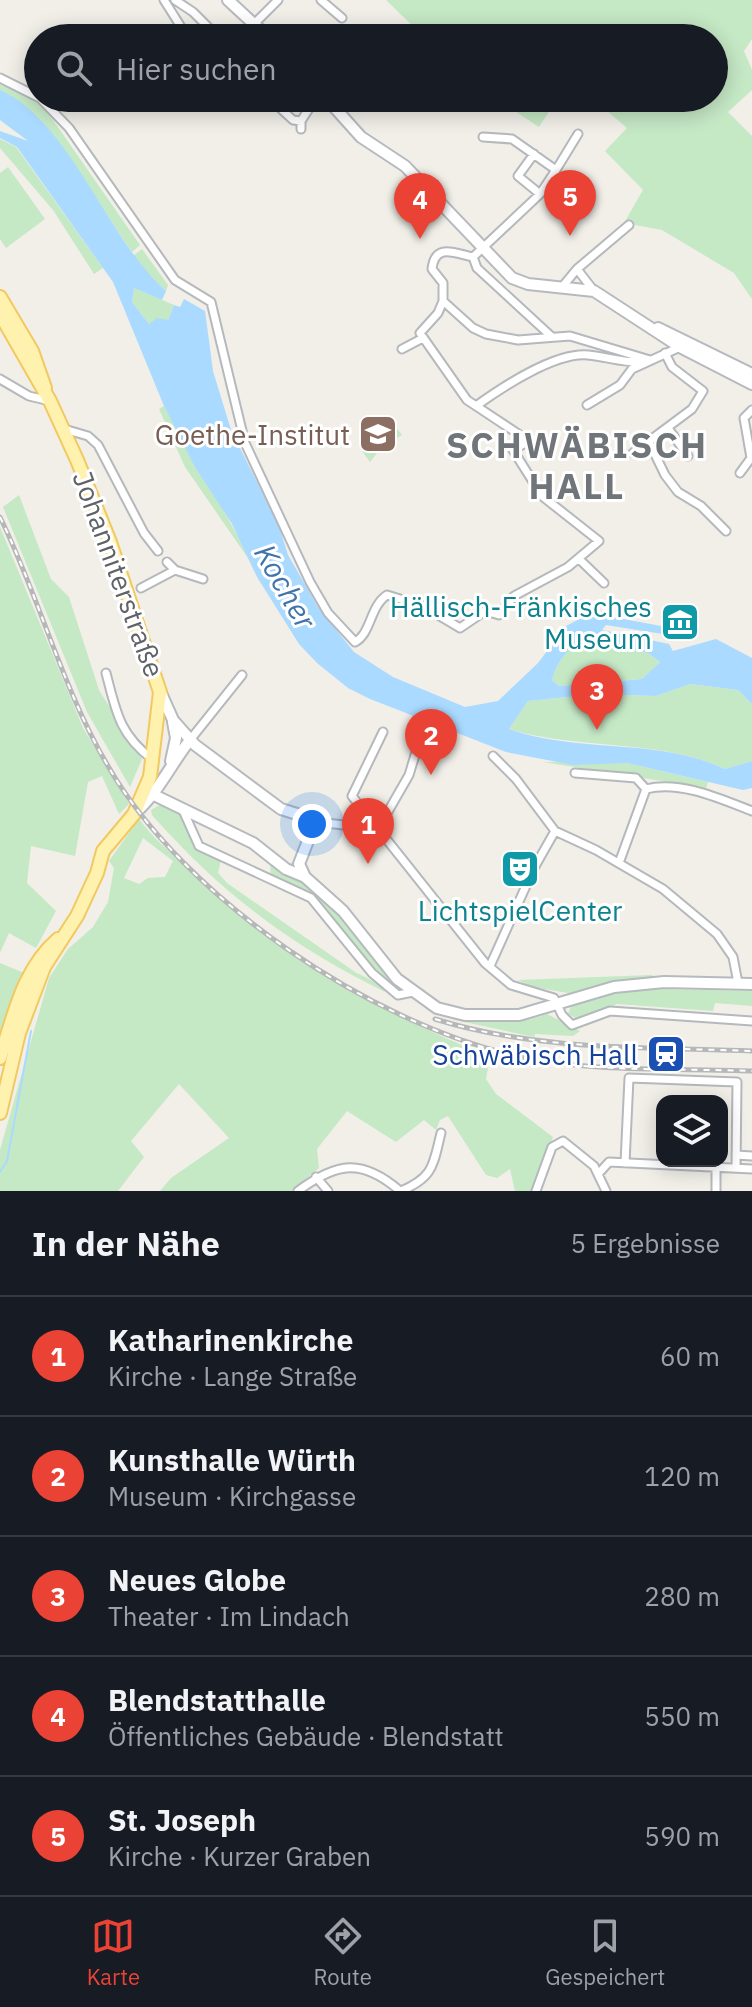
<!DOCTYPE html>
<html lang="de">
<head>
<meta charset="utf-8">
<style>
  :root { --surface:#171b24; --page:#20242c; --text:#f1f3f6; --muted:#9ea1a6; --line:#363941; --accent:#ea4335 }
  body { margin:0; font-family:"IBM Plex Sans",sans-serif; background:var(--page); color:var(--text) }
  .controls { position:absolute; right:24px; bottom:24px; display:grid; overflow:hidden; border-radius:16px; box-shadow:0 4px 20px #0003 }
  .controls button { width:72px; height:72px; display:grid; place-items:center; padding:0; border:0; border-bottom:2px solid var(--line); background:var(--surface); color:var(--text); font:40px sans-serif }
  .you { position:absolute; left:312px; top:824px; width:28px; height:28px; margin:-20px; border:6px solid #fff; border-radius:50%; background:#1a73e8; box-shadow:0 0 0 12px #1a73e833 }
  .badge { display:grid; place-items:center; width:52px; height:52px; border-radius:50%; background:var(--accent); color:#fff; font-size:26px; font-weight:700 }
  .pin { position:absolute; translate:-50% -66px; filter:drop-shadow(0 2px 4px #0008) }
  .pin::after { content:''; position:absolute; top:42px; width:28px; height:24px; background:inherit; clip-path:polygon(0 0,100% 0,50% 100%) }
  .list { margin:0; padding:0; list-style:none }
  h2 { display:flex; justify-content:space-between; align-items:center; height:104px; margin:0; padding:0 32px; font-size:34px }
  h2 small { font-size:26px; font-weight:400; color:var(--muted) }
  .list li { display:grid; grid-template-columns:52px 1fr auto; gap:24px; align-items:center; box-sizing:border-box; height:120px; padding:0 32px; border-top:2px solid var(--line) }
  .list b { display:block; font-size:30px; white-space:nowrap }
  .list p { margin:0; font-size:26px; white-space:nowrap; color:var(--muted) }
  .list em { font-size:26px; font-style:normal; color:var(--muted) }
  .icon { flex:none; width:44px; height:44px; fill:none; stroke:currentColor; stroke-width:2; stroke-linecap:round; stroke-linejoin:round }
  .map { position:relative; flex:none; width:752px; height:1191px; overflow:hidden }
  .search { position:absolute; background:var(--surface); box-shadow:0 4px 20px #0003; left:24px; right:24px; top:24px; height:88px; display:flex; align-items:center; gap:20px; box-sizing:border-box; padding:0 28px; border-radius:44px; color:var(--muted); font-size:30px }
  .sheet { height:704px; background:var(--surface) }
  nav { display:flex; justify-content:space-around; align-items:center; box-sizing:border-box; height:112px; border-top:2px solid var(--line); background:var(--surface); font-size:22px; color:var(--muted) }
  nav a { display:grid; justify-items:center; gap:4px }
  nav .on { color:var(--accent) }
  .map>svg:first-child { display:block }
  .green { fill:#c5e8c5; fill-rule:evenodd }
  .water { fill:#aadaff; fill-rule:evenodd }
  .lines { fill:none; stroke-linecap:round; stroke-linejoin:round }
  .stream { stroke:#aadaff; stroke-width:2 }
  .street-casing { stroke:#b5b8bc; stroke-width:11 }
  .secondary-casing { stroke:#b6babf; stroke-width:14 }
  .primary-casing { stroke:#f2c960; stroke-width:16 }
  .street { stroke:#fff; stroke-width:7 }
  .secondary { stroke:#fff; stroke-width:10 }
  .primary { stroke:#fff2af; stroke-width:12 }
  .rail-casing { stroke:#b6b7b8; stroke-width:5 }
  .rail { stroke:#fff; stroke-width:2; stroke-dasharray:6; stroke-linecap:butt }
  .labels { text-anchor:middle; dominant-baseline:central; stroke-width:6; stroke-linejoin:round; paint-order:stroke }
  .education-label { font-size:28px; fill:#785e54; stroke:#fff; text-anchor:end }
  .street-label { font-size:28px; fill:#5f6368; stroke:#fff }
  .culture-label { font-size:28px; fill:#0d838f; stroke:#fff; text-anchor:end }
  .transit-label { font-size:28px; fill:#164399; stroke:#fff; text-anchor:end }
  .water-label { font-size:30px; font-style:italic; fill:#4174aa; stroke:#fff }
  .district-label { font-size:36px; font-weight:bold; letter-spacing:2px; fill:#70757a; stroke:#fff }
</style>
</head>
<body>
<div class="map">
<svg width="752" height="1191" viewBox="0 0 752 1191">
  <rect width="100%" height="100%" fill="#f1efe8"/>
  <path class="green" d="M386,0h366v39l-8,12 8,19v20l-24,22 24,24v163l-18,-26 -72,-43 -38,-7 19,-33 -38,-39 22,-23 -35,-30h122v-60h-289z
    M0,85l29,10 17,15 94,135 -8,7 -88,-128 -44,-34z
    M495,98h63l-19,29z
    M0,139l16,8 87,121 -9,6 -41,-64 -53,-62z
    M8,167l37,52 -39,29 -6,-9v-66z
    M142,249l26,36 -2,6 -23,-21 -9,-15z
    M134,288l40,17 -6,15 -19,4 -17,-22z
    M164,406c27,53 61,102 86,155l-65,-94 -26,-58z
    M395,426l7,9 -21,13 -11,14 -8,-11z
    M19,495l32,84 18,18 30,93 43,69 -12,28 -43,-75 -84,-205z
    M0,527l83,201 46,76 -10,10 -17,-38 -14,6 -13,74 -44,-10 -4,37 29,28 -20,37 -27,-15 -9,20z
    M583,642l65,11 12,9 -18,17 -83,7 -7,-6c6,-19 13,-30 31,-38z
    M690,684l48,6 14,14v57l-27,8c-61,-30 -148,-19 -216,-40l19,-28 70,-7 58,2z
    M543,762l84,1 81,19 -2,6z
    M163,803l17,5 12,31 29,21 -3,13 9,10 128,89 24,12 6,8c-94,-46 -164,-99 -233,-177l-1,-5z
    M139,819c13,18 31,33 47,48 89,88 190,143 304,190l-4,22 10,15 57,43 -19,54h-19l-5,-22 -13,9 -11,-3 -38,-59 -8,4 -4,10 -12,-10 -28,22 -49,-31 -30,38 2,19 -27,23h-132l11,-13 58,-40 -50,-54 -48,57 13,16 -26,34h-118v-41l49,-172 19,-29 25,-22 15,-25 6,-34 -5,-7zM143,838l30,23 -8,16 -17,1 -9,6 -15,-6z
    M270,865l36,16 19,15 78,96 -4,1 -38,-36 -39,-53 -51,-29z
    M0,963l24,10 -21,66 -3,-1z
    M652,975l6,4 -46,3 -38,12 -41,-7 -15,-7z
    M657,989l95,2v15l-37,-3 -2,8 -96,-7 -39,15 -10,-5 4,-10 44,-13z
    M427,1009c38,8 82,20 120,5l33,17 -7,5 -38,-2 -1,3 -79,-17z"/>
  <path class="water" d="M0,90c70,31 107,149 166,201l-4,9 -28,-12 -2,14 17,22 8,-6 11,2 6,-15 6,2 4,-8 21,12 8,60 18,59 48,96 9,29 30,52 36,45 39,25 72,30 33,-6 40,-38 28,-37 25,-13 81,15 -3,7 -63,-10 -4,5 67,14 4,7 43,-12 36,19v46l-14,-14 -48,-6 -34,12 -58,-2 -70,7 -19,28c69,25 149,8 216,40l27,-8v27l-9,2 -116,-27 -54,2 -67,-13 -136,-53 -22,-11 -31,-25 -18,-19 -42,-67 -25,-53 -37,-57 -31,-61 -51,-124 -96,-135 -17,-9v-7l28,10 -28,-21zM583,642l65,11 12,9 -18,17 -83,7 -7,-6c6,-19 13,-30 31,-38z"/>
  <g class="lines">
    <path class="stream" d="M0,1172l7,-11 24,-130"/>
    <defs>
      <path id="street" d="M164,0l24,38
        M175,0l18,12 26,26
        M321,0l21,18
        M255,23l23,-23
        M0,78l38,19
        M40,98l29,30 106,152 36,22 34,141 65,139 18,31 27,29c16,-8 15,-36 32,-47l36,11 37,22 25,-17 14,4 15,-19 54,-29 31,-26 -57,-45 -29,-46 16,-9 -62,-41 -47,-67 18,-20 5,-12 30,27 13,6 32,6 52,-4 80,24
        M269,98l24,22 8,1
        M301,129v-8l15,-23
        M534,154l-16,22 22,18
        M556,170l22,-36
        M473,257l67,-63 16,-24 -44,-31 -29,-2
        M473,257l4,11 75,69
        M562,287l15,-18
        M594,291l-17,-22 52,-44
        M443,301v-18l-11,-14c3,-27 24,-15 41,-12
        M402,349l21,-11
        M0,379l29,17 21,5
        M587,405l33,-20 12,-16 48,-22
        M476,406c25,-18 79,-54 112,-51 20,2 35,8 55,7
        M668,428l20,28
        M64,429l24,7 10,9 46,88 14,18
        M649,442l16,33 13,17 23,14 25,25
        M633,453l59,-44 11,-18 -31,-24 -7,-14
        M740,473l11,-15 -7,-40 8,-8
        M579,559l25,24
        M167,562l8,8 28,9
        M141,588l34,-18
        M106,673c10,38 13,61 46,86
        M383,732l-31,64 133,167 26,22 43,13 8,17 10,10 38,-14 142,10
        M190,740l52,-65
        M493,756l23,23 39,52 41,19 67,39 54,45 16,23 5,26
        M575,773l61,5 10,11
        M646,789c34,-9 75,10 106,22
        M182,808l17,38 112,52 61,75 26,22 15,-3
        M317,822l44,5 9,-6
        M378,829l31,-54 10,-33
        M619,863l27,-74
        M490,966l44,-98 21,-37
        M736,1155l16,1
        M625,1163l4,-85 108,4 -1,86
        M599,1173l10,-11 143,7
        M316,1177l12,14
        M298,1191c39,-29 64,-33 102,0
        M401,1191c33,-14 32,-26 40,-58
        M536,1191l16,-44 11,-6 31,25 12,25
        M716,1191v-23"/>
      <path id="secondary" d="M228,0l41,38
        M326,98l35,39 44,29 107,112 16,6 66,7 86,56 72,37
        M658,328l94,46
        M161,693l12,27 22,25 86,64 35,11 -17,44 6,13
        M171,761l5,-23 -3,-16
        M154,795l99,48 33,26 19,8 38,34 54,68 40,29 28,7h54l95,-28 50,-5 88,2
        M137,811c22,-20 34,-47 53,-71"/>
      <path id="primary" d="M0,297l32,54 13,37
        M0,314l50,87 27,59 33,82 50,150 -10,85 -16,37 -31,37 -6,22 -20,43 -33,51 -25,66 -19,80
        M0,1058c14,-43 23,-89 58,-119"/>
    </defs>
    <use href="#street" class="street-casing"/>
    <use href="#secondary" class="secondary-casing"/>
    <use href="#primary" class="primary-casing"/>
    <use href="#street" class="street"/>
    <use href="#secondary" class="secondary"/>
    <use href="#primary" class="primary"/>
    <defs>
      <path id="rail" d="M0,517c40,82 62,171 108,249 75,131 263,258 409,290 76,17 158,12 235,15
        M435,1019c102,32 211,28 317,32"/>
    </defs>
    <use href="#rail" class="rail-casing"/>
    <use href="#rail" class="rail"/>
  </g>
  <defs>
    <symbol id="university-square" viewBox="-11 -11 22 22"><rect x="-9" y="-9" width="18" height="18" rx="4" fill="#8d6e63" stroke="#fff"/><path d="M0-5L7-2L0 1L-7-2ZM-4 1L0 2.5L4 1V4Q0 6-4 4Z" fill="#fff"/></symbol>
    <symbol id="museum-square" viewBox="-11 -11 22 22"><rect x="-9" y="-9" width="18" height="18" rx="4" fill="#0f9aa8" stroke="#fff"/><path d="M0-6L6-3V-2H-6V-3ZM-5-1h2V3h-2ZM-1-1h2V3h-2ZM3-1h2V3H3ZM-6 4H6V6H-6Z" fill="#fff"/></symbol>
    <symbol id="theatre-square" viewBox="-11 -11 22 22"><rect x="-9" y="-9" width="18" height="18" rx="4" fill="#0f9aa8" stroke="#fff"/><path d="M-5-5.5Q0-4 5-5.5V0Q5 5 0 6Q-5 5-5 0ZM-3.3-2.5H-1v1.5H-3.3ZM1-2.5H3.3v1.5H1ZM-2.8 1Q0 5.5 2.8 1Z" fill="#fff"/></symbol>
    <symbol id="station-square" viewBox="-11 -11 22 22"><rect x="-9" y="-9" width="18" height="18" rx="4" fill="#1a4fb4" stroke="#fff"/><path d="M-3-6H3Q5-6 5-4V2Q5 4 3 4L4.5 6H3L1.5 4h-3L-3 6H-4.5L-3 4Q-5 4-5 2V-4Q-5-6-3-6ZM-3.5-4v3h7v-3ZM-3.5 1v1.5H-2V1ZM2 1v1.5H3.5V1Z" fill="#fff"/></symbol>
  </defs>
  <g fill-rule="evenodd">
    <use href="#university-square" x="356" y="412" width="44" height="44"/>
    <use href="#museum-square" x="658" y="600" width="44" height="44"/>
    <use href="#theatre-square" x="498" y="847" width="44" height="44"/>
    <use href="#station-square" x="644" y="1032" width="44" height="44"/>
  </g>
  <g class="labels">
    <g class="education-label">
      <text x="350" y="434">Goethe-Institut</text>
    </g>
    <g class="street-label">
      <text transform="translate(119 574) rotate(70)">Johanniterstraße</text>
    </g>
    <g class="culture-label">
      <text x="652" y="606">Hällisch-Fränkisches<tspan x="652" dy="32">Museum</tspan></text>
      <text x="520" y="910" text-anchor="middle">LichtspielCenter</text>
    </g>
    <g class="transit-label">
      <text x="638" y="1054">Schwäbisch Hall</text>
    </g>
    <g class="water-label">
      <text transform="translate(286 586) rotate(60)">Kocher</text>
    </g>
    <g class="district-label">
      <text x="577" y="444">SCHWÄBISCH<tspan x="577" dy="41">HALL</tspan></text>
    </g>
  </g>
</svg>
<div class="controls">
<button><svg class="icon" aria-label="layers" viewBox="0 0 24 24"><path d="M12 4l9 5-9 5-9-5zM3 14l9 5 9-5"/></svg></button>
</div>
<div class="you"></div>
<div class="pin badge" style="left:368px;top:864px">1</div>
<div class="pin badge" style="left:431px;top:775px">2</div>
<div class="pin badge" style="left:597px;top:730px">3</div>
<div class="pin badge" style="left:420px;top:239px">4</div>
<div class="pin badge" style="left:570px;top:236px">5</div>
<div class="search"><svg class="icon" aria-label="search" viewBox="0 0 24 24"><circle cx="10" cy="10" r="6"/><path d="M15 15l6 6"/></svg>Hier suchen</div>
</div>
<section class="sheet">
<h2>In der Nähe<small>5 Ergebnisse</small></h2>
<ul class="list">
<li><span class="badge">1</span><div><b>Katharinenkirche</b><p>Kirche · Lange Straße</p></div><em>60 m</em></li>
<li><span class="badge">2</span><div><b>Kunsthalle Würth</b><p>Museum · Kirchgasse</p></div><em>120 m</em></li>
<li><span class="badge">3</span><div><b>Neues Globe</b><p>Theater · Im Lindach</p></div><em>280 m</em></li>
<li><span class="badge">4</span><div><b>Blendstatthalle</b><p>Öffentliches Gebäude · Blendstatt</p></div><em>550 m</em></li>
<li><span class="badge">5</span><div><b>St. Joseph</b><p>Kirche · Kurzer Graben</p></div><em>590 m</em></li>
</ul>
</section>
<nav>
<a class="on"><svg class="icon" aria-label="map" viewBox="0 0 24 24"><path d="M3 6l6-2 6 2 6-2v14l-6 2-6-2-6 2zM9 4v14M15 6v14"/></svg>Karte</a>
<a><svg class="icon" aria-label="directions" viewBox="0 0 24 24"><path d="M12 3l9 9-9 9-9-9zM9 14v-3h6M13 9l2 2-2 2"/></svg>Route</a>
<a><svg class="icon" aria-label="saved" viewBox="0 0 24 24"><path d="M7 4h10v16l-5-4-5 4z"/></svg>Gespeichert</a>
</nav>
</body>
</html>
